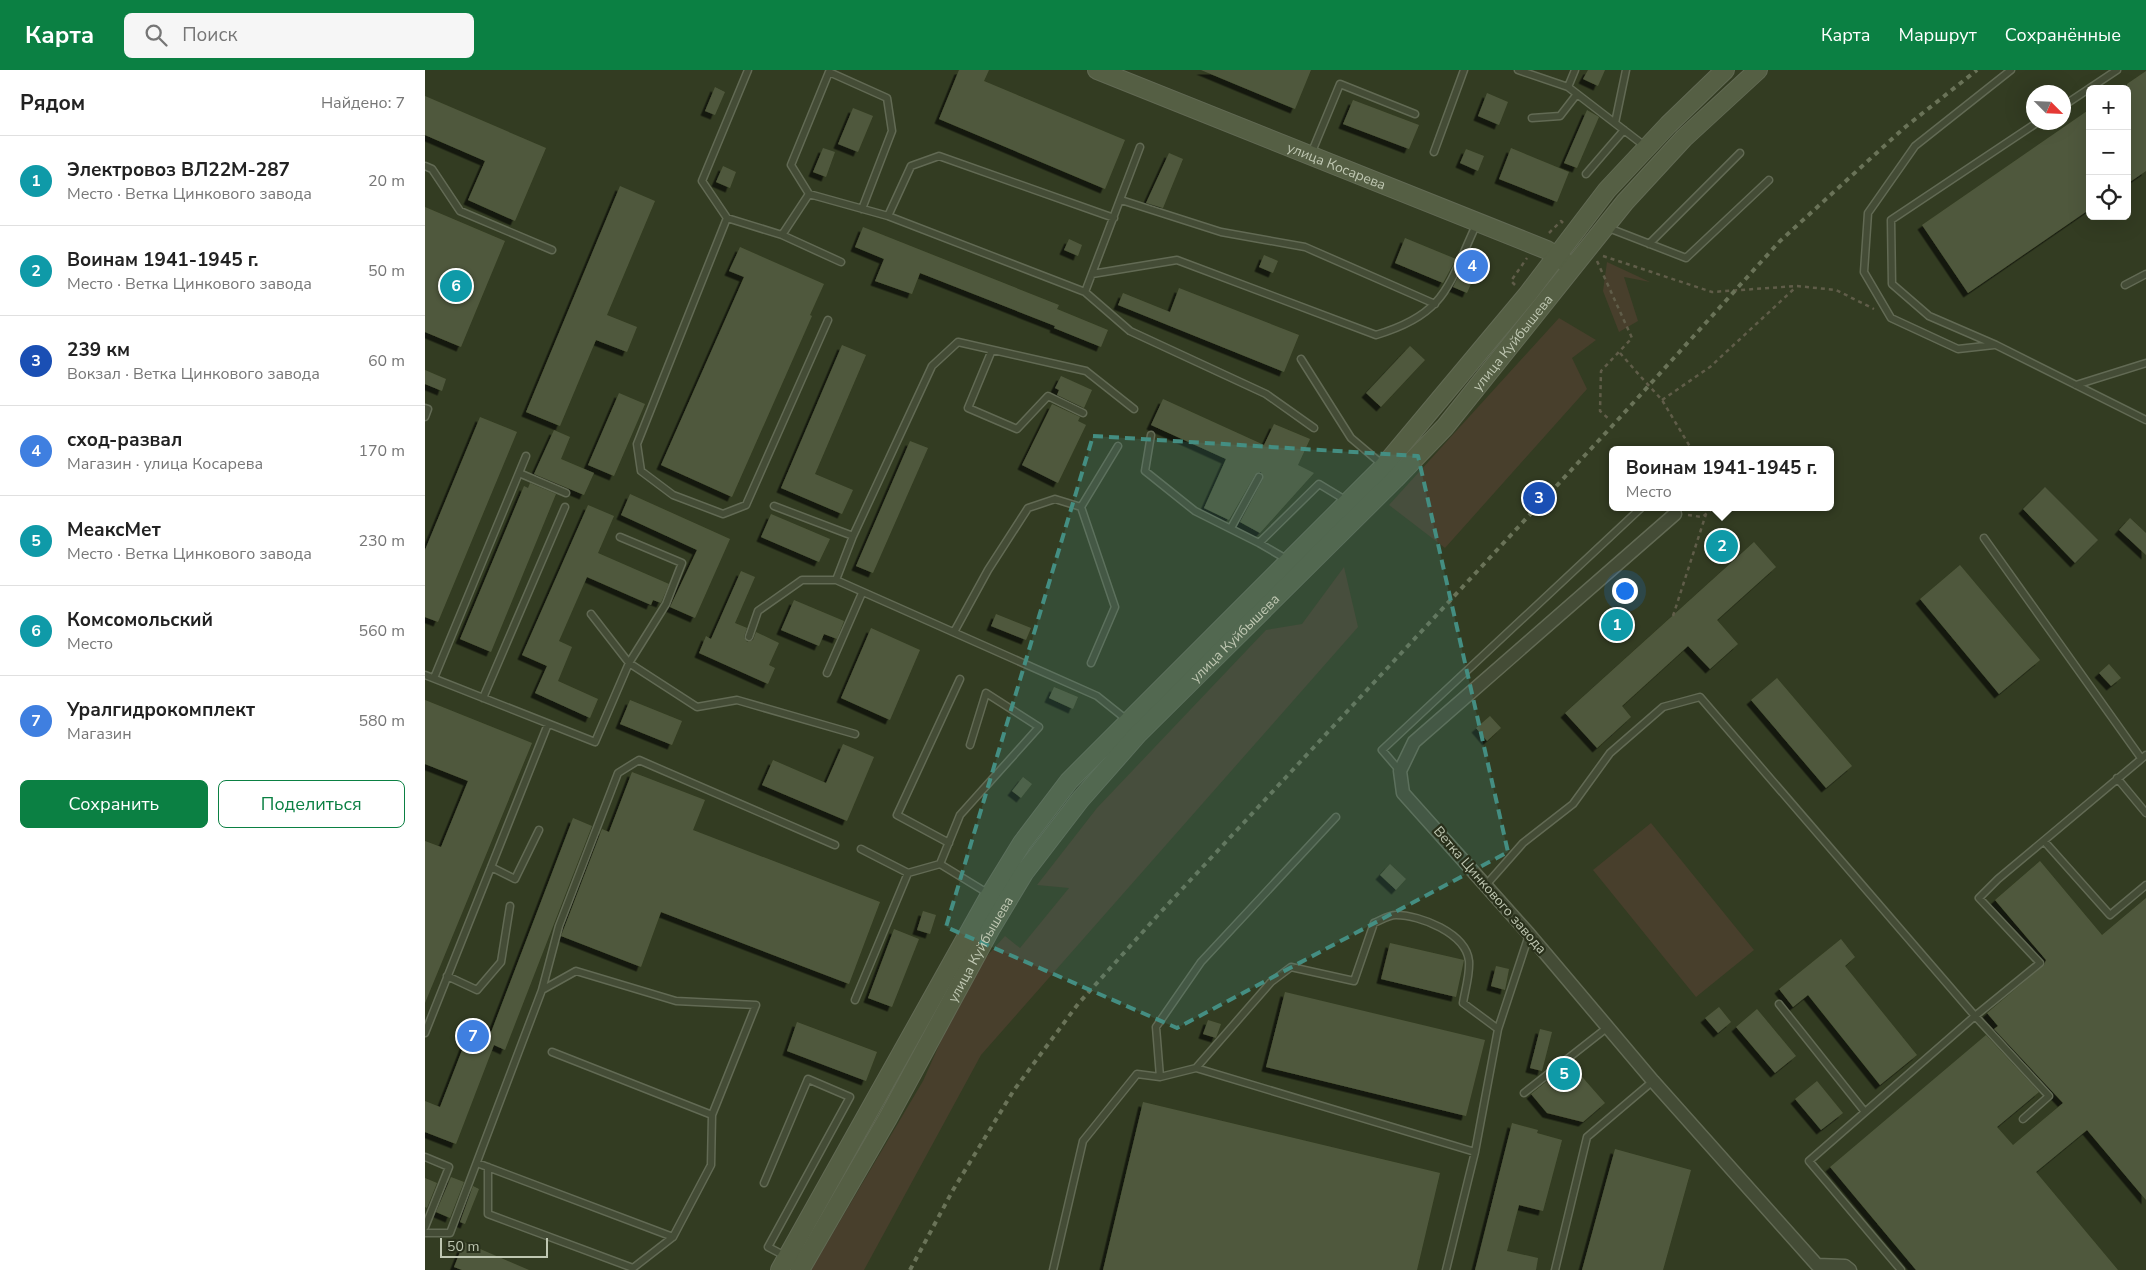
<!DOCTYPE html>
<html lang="ru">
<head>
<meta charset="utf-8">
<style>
  :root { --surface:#fff; --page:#f6f6f6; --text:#222; --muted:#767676; --line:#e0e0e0; --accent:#0b8043 }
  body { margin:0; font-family:"Nunito Sans",sans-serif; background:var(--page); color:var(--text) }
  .controls { position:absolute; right:15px; top:15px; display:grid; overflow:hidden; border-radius:8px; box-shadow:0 5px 20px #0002 }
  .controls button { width:45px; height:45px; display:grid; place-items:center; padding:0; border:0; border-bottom:1px solid var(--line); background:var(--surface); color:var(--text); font:25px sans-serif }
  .compass { position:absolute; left:1601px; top:15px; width:45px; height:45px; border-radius:50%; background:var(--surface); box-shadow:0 5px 20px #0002; rotate:114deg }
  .scale { position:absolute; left:15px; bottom:12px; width:108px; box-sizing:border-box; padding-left:5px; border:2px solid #bfc7b2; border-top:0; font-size:14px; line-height:18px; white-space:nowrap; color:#bfc7b2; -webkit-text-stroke:4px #29301b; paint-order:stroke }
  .you { position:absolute; left:1199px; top:520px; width:18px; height:18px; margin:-12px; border:4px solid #fff; border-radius:50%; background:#1a73e8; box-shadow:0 0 0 8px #1a73e833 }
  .badge { display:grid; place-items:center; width:32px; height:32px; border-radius:50%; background:var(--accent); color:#fff; font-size:16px; font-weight:700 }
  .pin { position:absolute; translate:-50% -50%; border:2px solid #fff; box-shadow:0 1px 5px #0006 }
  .popup { position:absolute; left:1184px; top:376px; width:225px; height:65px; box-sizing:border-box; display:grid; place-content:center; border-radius:8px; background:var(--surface); filter:drop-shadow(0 1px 4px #0005); font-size:16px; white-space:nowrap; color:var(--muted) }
  .popup b { font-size:19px; color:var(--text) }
  .popup::after { content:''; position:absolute; left:50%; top:100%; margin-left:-10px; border:10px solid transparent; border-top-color:var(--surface) }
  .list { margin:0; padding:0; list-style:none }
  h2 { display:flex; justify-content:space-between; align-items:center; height:65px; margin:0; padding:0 20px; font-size:21px }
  h2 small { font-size:16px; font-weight:400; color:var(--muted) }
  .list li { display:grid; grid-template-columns:32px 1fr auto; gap:15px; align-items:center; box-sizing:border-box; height:90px; padding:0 20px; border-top:1px solid var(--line) }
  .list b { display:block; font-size:19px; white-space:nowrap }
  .list p { margin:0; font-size:16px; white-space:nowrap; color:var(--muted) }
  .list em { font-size:16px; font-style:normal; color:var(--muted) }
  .actions { display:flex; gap:10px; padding:15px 20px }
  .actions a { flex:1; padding:11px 0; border:1px solid var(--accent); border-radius:8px; text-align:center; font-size:18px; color:var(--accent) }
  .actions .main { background:var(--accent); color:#fff }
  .icon { flex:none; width:28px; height:28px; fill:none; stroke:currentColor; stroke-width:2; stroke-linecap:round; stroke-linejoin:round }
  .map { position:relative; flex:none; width:1721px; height:1200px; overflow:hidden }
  header { display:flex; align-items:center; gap:30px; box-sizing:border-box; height:70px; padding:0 25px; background:var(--accent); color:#fff }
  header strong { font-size:24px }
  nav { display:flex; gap:28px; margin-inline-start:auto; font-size:18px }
  .search { width:350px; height:45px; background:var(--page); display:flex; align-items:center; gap:12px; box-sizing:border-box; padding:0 18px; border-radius:8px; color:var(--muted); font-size:19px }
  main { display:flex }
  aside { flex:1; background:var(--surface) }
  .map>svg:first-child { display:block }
  .green { fill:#483f2c }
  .building { fill:#50593c; filter:url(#shadow) }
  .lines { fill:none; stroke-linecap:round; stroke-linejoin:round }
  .lane-casing { stroke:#626a54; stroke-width:9 }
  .street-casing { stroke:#626a54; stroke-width:15 }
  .secondary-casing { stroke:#626a54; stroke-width:20 }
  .path { stroke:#605d49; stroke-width:2.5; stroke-dasharray:4 4; stroke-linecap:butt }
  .lane { stroke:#444c36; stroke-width:6 }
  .street { stroke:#444c36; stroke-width:12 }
  .secondary { stroke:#555f44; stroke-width:18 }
  .rail { stroke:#6a7358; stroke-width:4; stroke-dasharray:5 5; stroke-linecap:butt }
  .path-bridge { stroke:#605d49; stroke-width:2.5; stroke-dasharray:4 4; stroke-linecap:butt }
  .marked { fill:#448e82; fill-opacity:0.2; stroke:#448e82; stroke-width:4; stroke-dasharray:10 6; stroke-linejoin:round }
  .labels { text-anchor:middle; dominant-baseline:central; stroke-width:4.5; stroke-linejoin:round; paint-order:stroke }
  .street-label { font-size:14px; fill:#bfc7b2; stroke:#29301b }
</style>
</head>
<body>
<header>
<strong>Карта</strong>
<div class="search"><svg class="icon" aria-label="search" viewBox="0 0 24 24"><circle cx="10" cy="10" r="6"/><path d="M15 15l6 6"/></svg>Поиск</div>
<nav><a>Карта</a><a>Маршрут</a><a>Сохранённые</a></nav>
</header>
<main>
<aside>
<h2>Рядом<small>Найдено: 7</small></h2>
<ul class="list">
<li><span class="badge" style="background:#0f9aa8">1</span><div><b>Электровоз ВЛ22М-287</b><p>Место · Ветка Цинкового завода</p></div><em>20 m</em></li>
<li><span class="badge" style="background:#0f9aa8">2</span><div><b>Воинам 1941-1945 г.</b><p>Место · Ветка Цинкового завода</p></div><em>50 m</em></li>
<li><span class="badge" style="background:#1a4fb4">3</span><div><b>239 км</b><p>Вокзал · Ветка Цинкового завода</p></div><em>60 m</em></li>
<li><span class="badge" style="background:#3f7fe0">4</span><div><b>сход-развал</b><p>Магазин · улица Косарева</p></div><em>170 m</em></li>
<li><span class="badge" style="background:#0f9aa8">5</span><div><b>МеаксМет</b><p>Место · Ветка Цинкового завода</p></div><em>230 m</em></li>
<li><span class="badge" style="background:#0f9aa8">6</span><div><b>Комсомольский</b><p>Место</p></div><em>560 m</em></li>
<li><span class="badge" style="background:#3f7fe0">7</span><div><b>Уралгидрокомплект</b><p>Магазин</p></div><em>580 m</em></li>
</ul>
<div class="actions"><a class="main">Сохранить</a><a>Поделиться</a></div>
</aside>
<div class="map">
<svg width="1721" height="1200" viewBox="0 0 1721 1200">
  <defs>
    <filter id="shadow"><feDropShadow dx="-4.5" dy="4.5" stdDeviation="0" flood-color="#0009"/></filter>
  </defs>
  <rect width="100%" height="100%" fill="#333c22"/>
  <path class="green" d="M1182,192l43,20 -26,-5 14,44 -19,11 -16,-41z
    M1134,248l37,22 -24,18 15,31 -142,159 -56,-43z
    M919,497l14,60 -377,428 -117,215h-53l112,-189 48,-107 34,-38 15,12 49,-60 -32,-3 60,-77 169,-178 36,-6z
    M1226,753l103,127 -58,47 -103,-127z"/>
  <path class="building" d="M534,0h30l-5,11 141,59 -20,49 -166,-70z
    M776,0h110l-16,39z
    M1163,0h17l-7,16 -15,-7z
    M1721,1v100l-19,13v-100z
    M290,17l10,5 -10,23 -10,-4z
    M1062,23l21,9 -9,23 -21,-9z
    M0,26l121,52 -31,73 -47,-21 17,-39 -60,-26z
    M928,30l66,25 -10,24 -66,-25z
    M428,38l20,8 -15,36 -20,-8z
    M1665,39v100l-122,84 -46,-68z
    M1162,40l12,7 -22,51 -13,-5z
    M398,78l12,4 -9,25 -13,-5z
    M1086,78l58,24 -12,30 -58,-23z
    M1041,79l18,7 -6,15 -18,-8z
    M744,83l14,6 -20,49 -17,-5z
    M298,96l13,6 -6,16 -14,-6z
    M195,116l35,15 -48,114 30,12 -10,25 -31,-12 -36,86 -34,-14z
    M0,137l80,34 -44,106 -36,-15z
    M438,157l196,78 -2,4 51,21 -7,17 -47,-19 1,-2 -135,-53 -8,21 -37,-13 9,-22 -29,-12z
    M980,168l51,21 -13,24 -48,-20z
    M644,169l13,6 -4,11 -14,-6z
    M315,177l84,37 -14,31 2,1 -80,181 -71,-32 83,-188 -15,-6z
    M839,185l14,6 -5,12 -14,-6z
    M1040,193l13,5 -11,25 -14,-6z
    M754,218l120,47 -15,37 -166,-67 5,-12 47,19z
    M417,275l24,10 -51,119 38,16 -11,24 -61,-26z
    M985,276l15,14 -44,47 -15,-14z
    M0,300l21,9 -4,12 -17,-7z
    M636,306l31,14 -8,18 -27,-13 2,-5 -4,-2z
    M194,323l26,11 -31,72 -26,-11z
    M738,329l101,46 10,-21 36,15 -12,26 16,8 -54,60 -20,-11 23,-43 -2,-7 -6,3 -26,45 -25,-12 22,-49 -75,-34z
    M627,334l28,13 -2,4 8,4 -28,58 -36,-18z
    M55,347l37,15 -79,190 -13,-5v-67z
    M129,360l16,7 -9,22 33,14 -10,22 -50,-21z
    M485,371l18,7 -55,125 -17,-7z
    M105,413l26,11 -65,158 -31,-13 64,-153 4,2z
    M1620,417l53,53 -23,23 -52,-54z
    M205,424l100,45 -35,79 -25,-11 27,-57 -76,-35z
    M163,435l26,11 -16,37 71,31 -8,19 -8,-3 -2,5 -64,-28 -28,64 13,6 -14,34 40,18 -8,19 -55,-25 12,-27 -25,-11z
    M346,444l59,25 -11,23 -58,-25z
    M1705,448l16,15v22l-27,-25z
    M1329,472l22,25 -59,53 21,24 -28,25 -22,-23 -66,60 9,11 -34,31 -32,-35z
    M1535,495l80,95 -41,34 -79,-95z
    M316,501l14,6 -20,46 12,5 -3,9 3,5 6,-2 3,-8 23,11 -10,22 6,3 -7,16 -69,-31 7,-17 5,3z
    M369,530l50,21 -7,18 -13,-5 -5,12 -38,-16z
    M571,544l35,14 -5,12 -35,-14z
    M446,558l49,22 -30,70 -49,-22z
    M1684,594l12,14 -10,8 -12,-13z
    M1352,608l75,88 -26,22 -75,-88z
    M629,617l24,10 -5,12 -24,-11z
    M0,630l107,43 -107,260v-162l16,6 27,-66 -43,-17z
    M205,630l52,21 -10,24 -52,-21z
    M1065,646l11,12 -14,13 -11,-13z
    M418,674l31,13 -27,64 -85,-36 11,-25 53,23z
    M207,702l73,28 -12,30 187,72 -31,82 -188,-72 -20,55 -80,-31 41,-107 7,3z
    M598,707l9,7 -11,14 -9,-7z
    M148,748l19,8 -87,224 -11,-5 -38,99 -31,-12v-31l15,6 31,-80 19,8z
    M1615,791l62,74 44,-37v302l-59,-70 -51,42 82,98h-202l-86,-103 156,-132 53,57 -42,35 16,18 50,-42 -69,-74 4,-3 -11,-13 57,-48 2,-5 -51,-60z
    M965,794l16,15 -10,11 -16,-15z
    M498,841l13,4 -6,19 -13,-4z
    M469,859l25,10 -27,68 -24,-9z
    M1416,869l14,18 -10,9 72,89 -37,30 -72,-90 -15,12 -14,-18z
    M965,873l74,17 -8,37 -75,-18z
    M1071,896l13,3 -4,21 -14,-4z
    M860,922l200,48 -19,76 -200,-49z
    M1294,937l12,15 -13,11 -13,-15z
    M1332,939l39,47 -21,17 -39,-46z
    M783,950l13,4 -5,14 -13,-4z
    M372,952l80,30 -11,29 -79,-30z
    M1115,959l12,3 -10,39 -12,-3z
    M1145,993l35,40 -22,19 -36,-9 -16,-19z
    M1392,1011l26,32 -22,17 -26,-31z
    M718,1032l297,71 -23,97h-314z
    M1087,1053l26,7 -1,3 25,7 -19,71 -24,-6 -12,46 31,7 -2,12h-61z
    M1190,1079l76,21 -28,100h-81z
    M26,1107l13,5 -14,36 -14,-6z
    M0,1108l12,5 -10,25 -2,-1z
    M48,1116l6,3 -14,35 -5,-2z
    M39,1172l65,28h-67l-8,-3z"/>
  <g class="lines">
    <defs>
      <path id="lane" d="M323,0l-46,111 25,37 -90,226 4,27 32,24 50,19 23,-9 82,-185
        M1093,0l50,17 78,60
        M1143,17l7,-17
        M1638,36l54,-36
        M1107,48l28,-2 17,-22
        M1613,52l-147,98 1,64 37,32 67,29 150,75
        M1190,53l11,-53
        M1009,82l30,-82
        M886,84l29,-70 75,30
        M0,96l7,3 28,42 92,39
        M1161,104l38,-44
        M384,124l-18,-29 38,-93 58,26 5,33 -30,78
        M696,130l100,32 84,15 130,57
        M463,146l23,-50 28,-10 175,62
        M302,148l55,17 59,27
        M1181,157l80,31 83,-78
        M357,165l27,-41 79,22 197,76 45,39 136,63 48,34
        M1224,174l91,-91
        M667,204l85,-14 199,75c71,-21 72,-50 101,-112
        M1700,215l21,-11
        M660,222l55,-145
        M1569,275l-36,4 -67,-31 -27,-46 4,-59 47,-67 96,-76
        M567,280l-24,58 49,21 31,-33 35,17
        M876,289l50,79 32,27
        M1651,315l70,-22
        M0,338l3,1 -3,8
        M726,365l-6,36 50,40 64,32 29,17
        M94,403l47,20
        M349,436l79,30
        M656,437l37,-61
        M806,458l28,-51
        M1559,468l157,220
        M834,473l60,-59 28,17
        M166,544l38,49 68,44 40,-7 118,34
        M529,562l34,-62 40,-62 27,-9 26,8 34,100 -24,56
        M324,567l9,-26 44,-31h34
        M402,603l35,-80
        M0,605l170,67 34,-79 37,-59 16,-41 -62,-26
        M9,608l92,-222
        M58,628l82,-191
        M702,650l-30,-24 -261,-116 17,-44 79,-170 26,-24 128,29 48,38
        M975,701l-18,-21 260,-243
        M1692,708l29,35
        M1619,771l66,74 36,-30
        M524,773l-52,-28 63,-136
        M436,779l47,24 32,-9 49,30
        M515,794l20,-49 79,-88 -53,-34 -16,52
        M66,797l24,12 24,-49
        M1061,815l37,-42 50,-39 37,-51 53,-46 37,-10 275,319 74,80 -26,23
        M22,906l30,14 24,-28 9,-56
        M117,920l17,-64 59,-153 21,-13 196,85
        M430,930l53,-127
        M1354,934l86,108
        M0,963l123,-309
        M127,982l160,63
        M771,998l279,84
        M735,1007l-4,-50 45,-65 135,-145
        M1099,1023l84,-66
        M0,1087l24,10 -24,60
        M63,1097v47l145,54 40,-31
        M339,1113l44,-104 42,18 -82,150 19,10
        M0,1163h25l92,-243 34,-19 100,30 80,4 -44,110 -1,50 -38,72 -196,-74
        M628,1200l30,-129 54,-67 23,3 36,-9 75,-86 20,-15 63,14 20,-58c7,-3 15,-8 22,-8 24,0 70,18 73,46 1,14 -4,29 -6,42l35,26
        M1021,1200l29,-118 23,-123 31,-94
        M1130,1200l32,-133 66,-56
        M1476,1200l-92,-109 166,-145 65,-53 -61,-65 19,-19 148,-124"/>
      <path id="street" d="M1250,444l-261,228 -14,29 3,22 126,141 124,147 164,184 28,1 5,4"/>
      <g id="secondary">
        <path id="s1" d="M672,0l450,180 18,12"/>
        <path d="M355,1200l210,-375 32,-52 47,-62 315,-315 143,-171 80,-105 61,-65 57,-55"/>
        <path id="s2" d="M375,1200l88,-152 103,-190 33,-55 56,-73 58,-66 257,-255 50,-52 180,-225 59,-64 74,-68"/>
      </g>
    </defs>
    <use href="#lane" class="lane-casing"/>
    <use href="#street" class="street-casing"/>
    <use href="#secondary" class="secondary-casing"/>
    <path class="path" d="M1124,163l12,-12 2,2
      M1178,186l109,36 85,-6 39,4 38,19
      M1172,191l35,77 -31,33 -1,40 10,9
      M1090,215l-4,-4 16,-23
      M1195,283l21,24
      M1237,330l48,-33 86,-80
      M1263,445l14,2 13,-10
      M1248,546l33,-102"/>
    <use href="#lane" class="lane"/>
    <use href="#street" class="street"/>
    <use href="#secondary" class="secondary"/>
    <path class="rail" d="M485,1200l43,-80 61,-100 64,-86 80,-89 456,-491 166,-183 124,-113 73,-58"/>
    <path class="path-bridge" d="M1216,307l21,23 30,50"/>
  </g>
  <path class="marked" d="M668,366l325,20 90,396 -331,176 -231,-101z"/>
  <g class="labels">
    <g class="street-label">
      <text stroke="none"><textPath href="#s1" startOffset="258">улица Косарева</textPath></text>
      <text stroke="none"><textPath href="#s2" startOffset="1178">улица Куйбышева</textPath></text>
      <text stroke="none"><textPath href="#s2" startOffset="772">улица Куйбышева</textPath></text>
      <text transform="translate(1065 820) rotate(49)">Ветка Цинкового завода</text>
      <text stroke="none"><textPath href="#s2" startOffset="368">улица Куйбышева</textPath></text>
    </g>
  </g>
</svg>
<div class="controls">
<button>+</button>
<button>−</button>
<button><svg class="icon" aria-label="locate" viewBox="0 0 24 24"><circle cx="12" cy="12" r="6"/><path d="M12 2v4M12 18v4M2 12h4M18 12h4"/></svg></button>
</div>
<svg class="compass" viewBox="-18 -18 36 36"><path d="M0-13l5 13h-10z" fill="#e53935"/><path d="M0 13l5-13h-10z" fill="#767676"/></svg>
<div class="scale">50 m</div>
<div class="you"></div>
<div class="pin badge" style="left:1192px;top:555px;background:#0f9aa8">1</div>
<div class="pin badge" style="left:1297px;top:476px;background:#0f9aa8">2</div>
<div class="popup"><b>Воинам 1941-1945 г.</b>Место</div>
<div class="pin badge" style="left:1114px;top:428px;background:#1a4fb4">3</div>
<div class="pin badge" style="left:1047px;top:196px;background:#3f7fe0">4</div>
<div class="pin badge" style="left:1139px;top:1004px;background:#0f9aa8">5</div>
<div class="pin badge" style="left:31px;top:216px;background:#0f9aa8">6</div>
<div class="pin badge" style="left:48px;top:966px;background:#3f7fe0">7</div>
</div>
</main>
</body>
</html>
